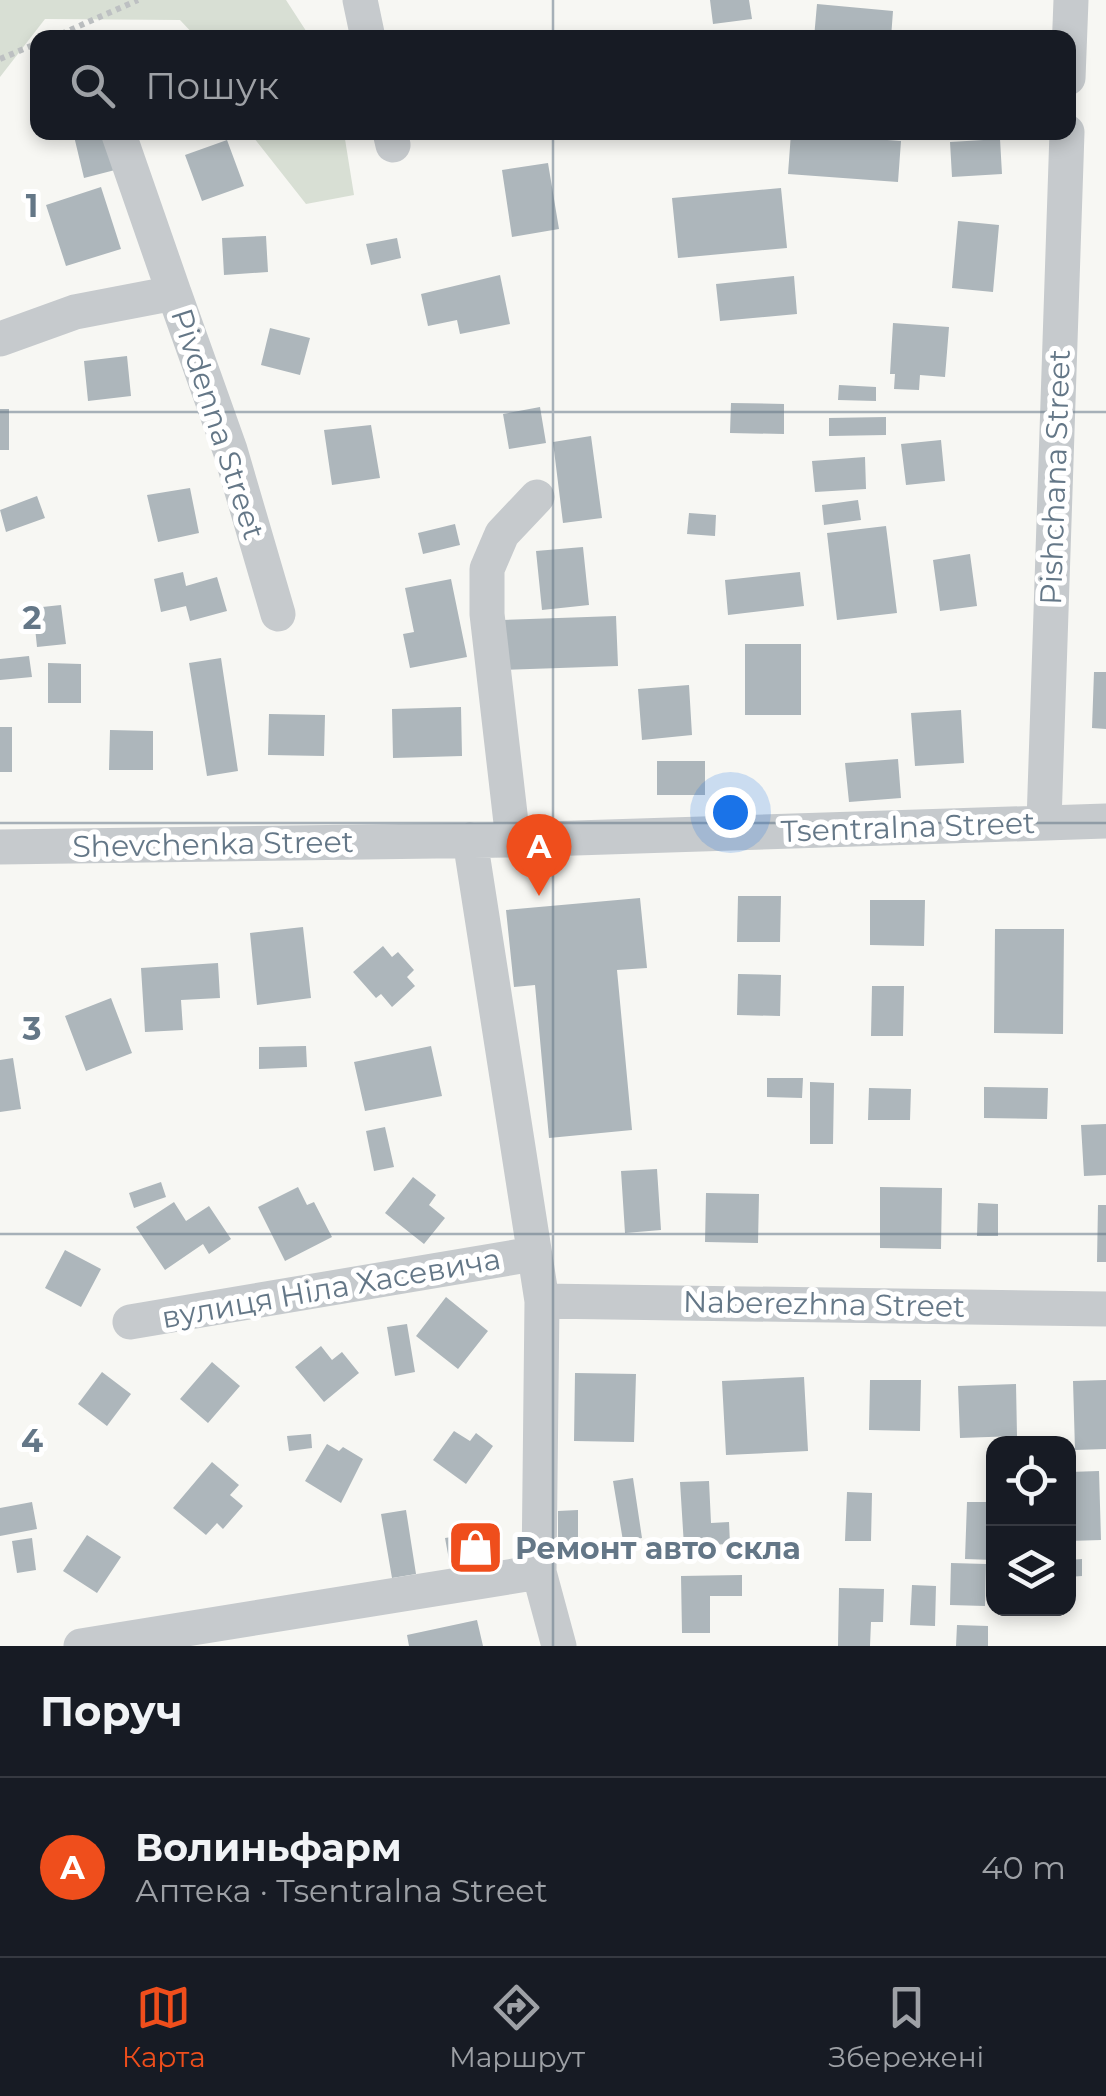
<!DOCTYPE html>
<html lang="uk">
<head>
<meta charset="utf-8">
<style>
  :root { --surface:#171b24; --page:#20242c; --text:#f1f3f6; --muted:#9ea1a6; --line:#363941; --accent:#ef4e1c }
  body { margin:0; font-family:Montserrat,sans-serif; background:var(--page); color:var(--text) }
  .controls { position:absolute; right:30px; bottom:30px; display:grid; overflow:hidden; border-radius:20px; box-shadow:0 5px 15px #0003 }
  .controls button { width:90px; height:90px; display:grid; place-items:center; padding:0; border:0; border-bottom:2px solid var(--line); background:var(--surface); color:var(--text); font:50px sans-serif }
  .you { position:absolute; left:730px; top:812px; width:35px; height:35px; margin:-25px; border:8px solid #fff; border-radius:50%; background:#1a73e8; box-shadow:0 0 0 15px #1a73e833 }
  .badge { display:grid; place-items:center; width:65px; height:65px; border-radius:50%; background:var(--accent); color:#fff; font-size:32px; font-weight:700 }
  .pin { position:absolute; translate:-50% -82px; filter:drop-shadow(0 2px 5px #0008) }
  .pin::after { content:''; position:absolute; top:52px; width:35px; height:30px; background:inherit; clip-path:polygon(0 0,100% 0,50% 100%) }
  .list { margin:0; padding:0; list-style:none }
  h2 { display:flex; justify-content:space-between; align-items:center; height:130px; margin:0; padding:0 40px; font-size:42px }
  h2 small { font-size:32px; font-weight:400; color:var(--muted) }
  .list li { display:grid; grid-template-columns:65px 1fr auto; gap:30px; align-items:center; box-sizing:border-box; height:180px; padding:0 40px; border-top:2px solid var(--line) }
  .list b { display:block; font-size:38px; white-space:nowrap }
  .list p { margin:0; font-size:32px; white-space:nowrap; color:var(--muted) }
  .list em { font-size:32px; font-style:normal; color:var(--muted) }
  .icon { flex:none; width:55px; height:55px; fill:none; stroke:currentColor; stroke-width:2; stroke-linecap:round; stroke-linejoin:round }
  .map { position:relative; flex:none; width:1106px; height:1646px; overflow:hidden }
  .search { position:absolute; background:var(--surface); box-shadow:0 5px 15px #0003; left:30px; right:30px; top:30px; height:110px; display:flex; align-items:center; gap:25px; box-sizing:border-box; padding:0 35px; border-radius:20px; color:var(--muted); font-size:38px }
  .sheet { height:310px; background:var(--surface) }
  nav { display:flex; justify-content:space-around; align-items:center; box-sizing:border-box; height:140px; border-top:2px solid var(--line); background:var(--surface); font-size:28px; color:var(--muted) }
  nav a { display:grid; justify-items:center; gap:5px }
  nav .on { color:var(--accent) }
  .map>svg:first-child { display:block }
  .green { fill:#d8dfd4 }
  .building { fill:#adb6bb }
  .lines { fill:none; stroke-linecap:round; stroke-linejoin:round }
  .path { stroke:#bdc0c2; stroke-width:6; stroke-dasharray:5 5; stroke-linecap:butt }
  .minor { stroke:#c6cacd; stroke-width:35 }
  .grid { fill:none; stroke:#647787; stroke-width:2.5; stroke-opacity:0.55 }
  .labels { text-anchor:middle; dominant-baseline:central; stroke-width:10; stroke-linejoin:round; paint-order:stroke }
  .street-label { font-size:30px; fill:#647787; stroke:#fff }
  .poi-label { font-size:30px; font-weight:bold; fill:#647787; stroke:#fff; text-anchor:start }
  .grid-label { font-size:32px; text-anchor:middle; font-weight:bold; fill:#647787; stroke:#fff; stroke-width:10; stroke-linejoin:round; paint-order:stroke }
</style>
</head>
<body>
<div class="map">
<svg width="1106" height="1646" viewBox="0 0 1106 1646">
  <rect width="100%" height="100%" fill="#f7f7f3"/>
  <path class="green" d="M0,0h286l24,37h-114l-16,-17 -135,-1 -45,58z
    M250,133h94l10,62 -48,9z"/>
  <path class="building" d="M710,0h39l3,19 -39,5z
    M817,4l76,7 -2,27h-77z
    M73,132h32l10,38 -31,8z
    M791,133l110,8 -3,41 -110,-8z
    M1000,139l2,35 -50,3 -2,-35z
    M227,140l17,46 -42,15 -17,-46z
    M548,163l11,66 -47,8 -10,-67z
    M101,187l20,62 -55,17 -20,-61z
    M781,188l6,60 -109,10 -6,-60z
    M958,221l41,4 -6,67 -41,-4z
    M266,236l2,36 -44,3 -2,-37z
    M397,238l4,20 -30,7 -5,-21z
    M500,275l10,49 -50,10 -3,-14 -29,6 -7,-32z
    M794,276l3,38 -77,7 -4,-37z
    M893,323l56,4 -4,50 -25,-2 -1,15 -25,-1 1,-15h-5z
    M270,328l40,10 -10,37 -39,-10z
    M127,356l4,40 -43,5 -4,-40z
    M839,385l37,2v14l-38,-1z
    M731,403l53,1v30l-54,-1z
    M540,407l6,36 -37,6 -6,-35z
    M0,409h9v41h-9z
    M886,417v18l-57,1v-18z
    M371,425l9,53 -48,7 -8,-55z
    M591,436l11,82 -39,5 -10,-81z
    M941,440l4,41 -39,4 -5,-41z
    M865,457l1,32 -51,3 -3,-31z
    M190,488l9,45 -41,9 -11,-47z
    M37,496l8,22 -39,14 -6,-22z
    M858,500l3,20 -37,5 -2,-20z
    M689,513l27,2 -1,21 -28,-2z
    M455,524l5,21 -37,9 -5,-21z
    M886,526l11,87 -60,7 -10,-87z
    M583,547l6,58 -47,5 -6,-59z
    M970,554l7,52 -37,5 -7,-51z
    M183,572l3,14 31,-9 10,34 -37,10 -4,-15 -25,6 -7,-33z
    M800,572l4,34 -76,9 -3,-35z
    M451,579l16,78 -57,11 -7,-34 11,-2 -9,-44z
    M61,605l5,39 -29,3 -4,-39z
    M616,616l2,50 -115,4 -2,-50z
    M745,644h56v71h-56z
    M29,656l3,21 -32,3v-21z
    M221,658l17,113 -31,5 -18,-113z
    M48,663l33,1v39h-33z
    M1094,672h12v57l-14,-1z
    M689,685l3,50 -50,5 -4,-51z
    M461,707l1,49 -69,2 -1,-49z
    M961,710l3,53 -49,3 -4,-53z
    M269,714l56,1 -1,41 -56,-1z
    M0,727h12v45h-12z
    M110,730l43,1v39h-44z
    M898,759l3,39 -52,4 -4,-39z
    M657,761h48v34h-48z
    M738,896h43l-1,46h-43z
    M640,898l7,70 -30,2 15,160 -83,8 -14,-153 -21,2 -8,-77z
    M870,900h55l-1,46 -54,-1z
    M303,927l8,71 -54,7 -7,-72z
    M995,929h69l-1,105 -69,-1z
    M383,946l9,11 6,-5 16,18 -7,7 8,9 -23,21 -11,-13 -5,4 -23,-26z
    M218,963l2,35 -39,2 2,30 -38,2 -4,-64z
    M738,974l43,1 -1,41 -43,-1z
    M872,986h32l-1,50h-32z
    M111,998l21,55 -46,18 -21,-55z
    M306,1046l1,21 -48,2v-22z
    M431,1046l11,50 -77,15 -11,-49z
    M13,1058l8,51 -21,3v-52z
    M767,1078h36l-1,20 -35,-1z
    M810,1082l24,1 -1,61h-23z
    M984,1087l64,1 -1,31 -63,-1z
    M869,1088l42,1 -1,31h-42z
    M1106,1124v51l-22,1 -3,-51z
    M385,1127l9,40 -20,4 -8,-40z
    M657,1169l4,61 -36,3 -4,-62z
    M413,1177l23,18 -7,10 16,13 -21,26 -39,-31z
    M161,1182l5,15 -32,11 -5,-15z
    M298,1187l9,18 7,-3 18,35 -47,24 -27,-54z
    M880,1187l62,1 -1,61 -61,-1z
    M706,1193l53,1 -1,49 -53,-1z
    M174,1202l12,19 23,-15 22,33 -22,15 -6,-10 -38,26 -29,-43z
    M978,1203l20,1v32h-21z
    M1098,1205h8v57h-9z
    M65,1250l36,19 -20,38 -36,-19z
    M446,1297l42,34 -30,38 -42,-33z
    M407,1324l8,48 -20,4 -8,-49z
    M321,1346l11,14 10,-8 17,21 -35,29 -29,-35z
    M212,1362l28,24 -32,37 -28,-24z
    M102,1372l29,22 -24,32 -29,-22z
    M575,1373l61,1 -2,68 -60,-1z
    M804,1377l4,74 -82,4 -4,-74z
    M870,1380h51l-1,51 -51,-1z
    M1106,1380v69l-31,1 -2,-69z
    M1016,1384l1,52 -57,2 -2,-52z
    M454,1431l16,10 6,-8 17,13 -27,38 -33,-24z
    M311,1434l1,14 -23,3 -2,-15z
    M327,1444l12,7 4,-4 20,12 -22,44 -36,-22z
    M212,1462l27,23 -9,10 13,11 -20,23 -6,-6 -11,12 -33,-27z
    M1099,1471l2,69 -33,1 1,-69z
    M633,1478l9,60 -19,3 -10,-60z
    M709,1481l2,42 18,-1 1,22 -46,2 -4,-64z
    M847,1492l25,1 -1,48h-26z
    M32,1502l5,27 -37,7v-28z
    M967,1502h27v58l-29,-1z
    M406,1510l10,64 -24,4 -11,-64z
    M578,1510v31h-20v-30z
    M490,1531l4,28 -44,6 -5,-27z
    M87,1535l34,22 -24,36 -34,-22z
    M32,1538l4,32 -19,3 -5,-32z
    M1082,1559v17l-14,1v-17z
    M951,1563l35,1 -1,42 -35,-1z
    M742,1575v21h-32v37h-28l-1,-57z
    M912,1585l24,1 -1,40 -25,-1z
    M839,1588l45,1 -1,33h-12l-1,24h-32z
    M477,1620l6,26h-74l-2,-11z
    M957,1625l31,1v20h-32z"/>
  <g class="lines">
    <path class="path" d="M52,38l86,-38
      M0,59l38,-16"/>
    <path class="minor" d="M360,0l8,38
      M1068,78l3,-78
      M118,132l56,161
      M390,132l3,13
      M0,339l75,-27 99,-19 56,157 48,164
      M1044,822l23,-690
      M470,840l72,461 -3,271 20,74
      M513,840l-26,-226v-45l15,-35 35,-37
      M0,847l513,-7 593,-19
      M542,1301l564,8
      M130,1322l403,-68
      M81,1646l458,-74"/>
  </g>
  <path class="grid" d="M553,0v38M553,132v1514M0,412h1106M0,823h1106M0,1234h1106"/>
  <defs>
    <symbol id="shop-square" viewBox="-11 -11 22 22"><rect x="-9" y="-9" width="18" height="18" rx="4" fill="#ef4e1c" stroke="#fff"/><path d="M-5-2.5h2.3a2.7 3.5 0 0 1 5.4 0H5L5.5 6h-11ZM-1.5-2.5h3a1.5 2.3 0 0 0-3 0Z" fill="#fff"/></symbol>
  </defs>
  <g fill-rule="evenodd">
    <use href="#shop-square" x="444" y="1516" width="63" height="63"/>
  </g>
  <g class="labels">
    <g class="street-label">
      <text transform="translate(218 424) rotate(72)">Pivdenna Street</text>
      <text transform="translate(1055 477) rotate(-88)">Pishchana Street</text>
      <text transform="translate(908 827) rotate(-2)">Tsentralna Street</text>
      <text transform="translate(213 844) rotate(-1)">Shevchenka Street</text>
      <text transform="translate(331 1288) rotate(-10)">вулиця Ніла Хасевича</text>
      <text transform="translate(824 1304) rotate(1)">Naberezhna Street</text>
    </g>
    <g class="poi-label">
      <text x="515" y="1548">Ремонт авто скла</text>
    </g>
  </g>
  <g class="grid-label">
    <text x="32" y="217">1</text>
    <text x="32" y="629">2</text>
    <text x="32" y="1040">3</text>
    <text x="32" y="1452">4</text>
  </g>
</svg>
<div class="controls">
<button><svg class="icon" aria-label="locate" viewBox="0 0 24 24"><circle cx="12" cy="12" r="6"/><path d="M12 2v4M12 18v4M2 12h4M18 12h4"/></svg></button>
<button><svg class="icon" aria-label="layers" viewBox="0 0 24 24"><path d="M12 4l9 5-9 5-9-5zM3 14l9 5 9-5"/></svg></button>
</div>
<div class="you"></div>
<div class="pin badge" style="left:539px;top:896px">A</div>
<div class="search"><svg class="icon" aria-label="search" viewBox="0 0 24 24"><circle cx="10" cy="10" r="6"/><path d="M15 15l6 6"/></svg>Пошук</div>
</div>
<section class="sheet">
<h2>Поруч<small></small></h2>
<ul class="list">
<li><span class="badge">A</span><div><b>Волиньфарм</b><p>Аптека · Tsentralna Street</p></div><em>40 m</em></li>
</ul>
</section>
<nav>
<a class="on"><svg class="icon" aria-label="map" viewBox="0 0 24 24"><path d="M3 6l6-2 6 2 6-2v14l-6 2-6-2-6 2zM9 4v14M15 6v14"/></svg>Карта</a>
<a><svg class="icon" aria-label="directions" viewBox="0 0 24 24"><path d="M12 3l9 9-9 9-9-9zM9 14v-3h6M13 9l2 2-2 2"/></svg>Маршрут</a>
<a><svg class="icon" aria-label="saved" viewBox="0 0 24 24"><path d="M7 4h10v16l-5-4-5 4z"/></svg>Збережені</a>
</nav>
</body>
</html>
